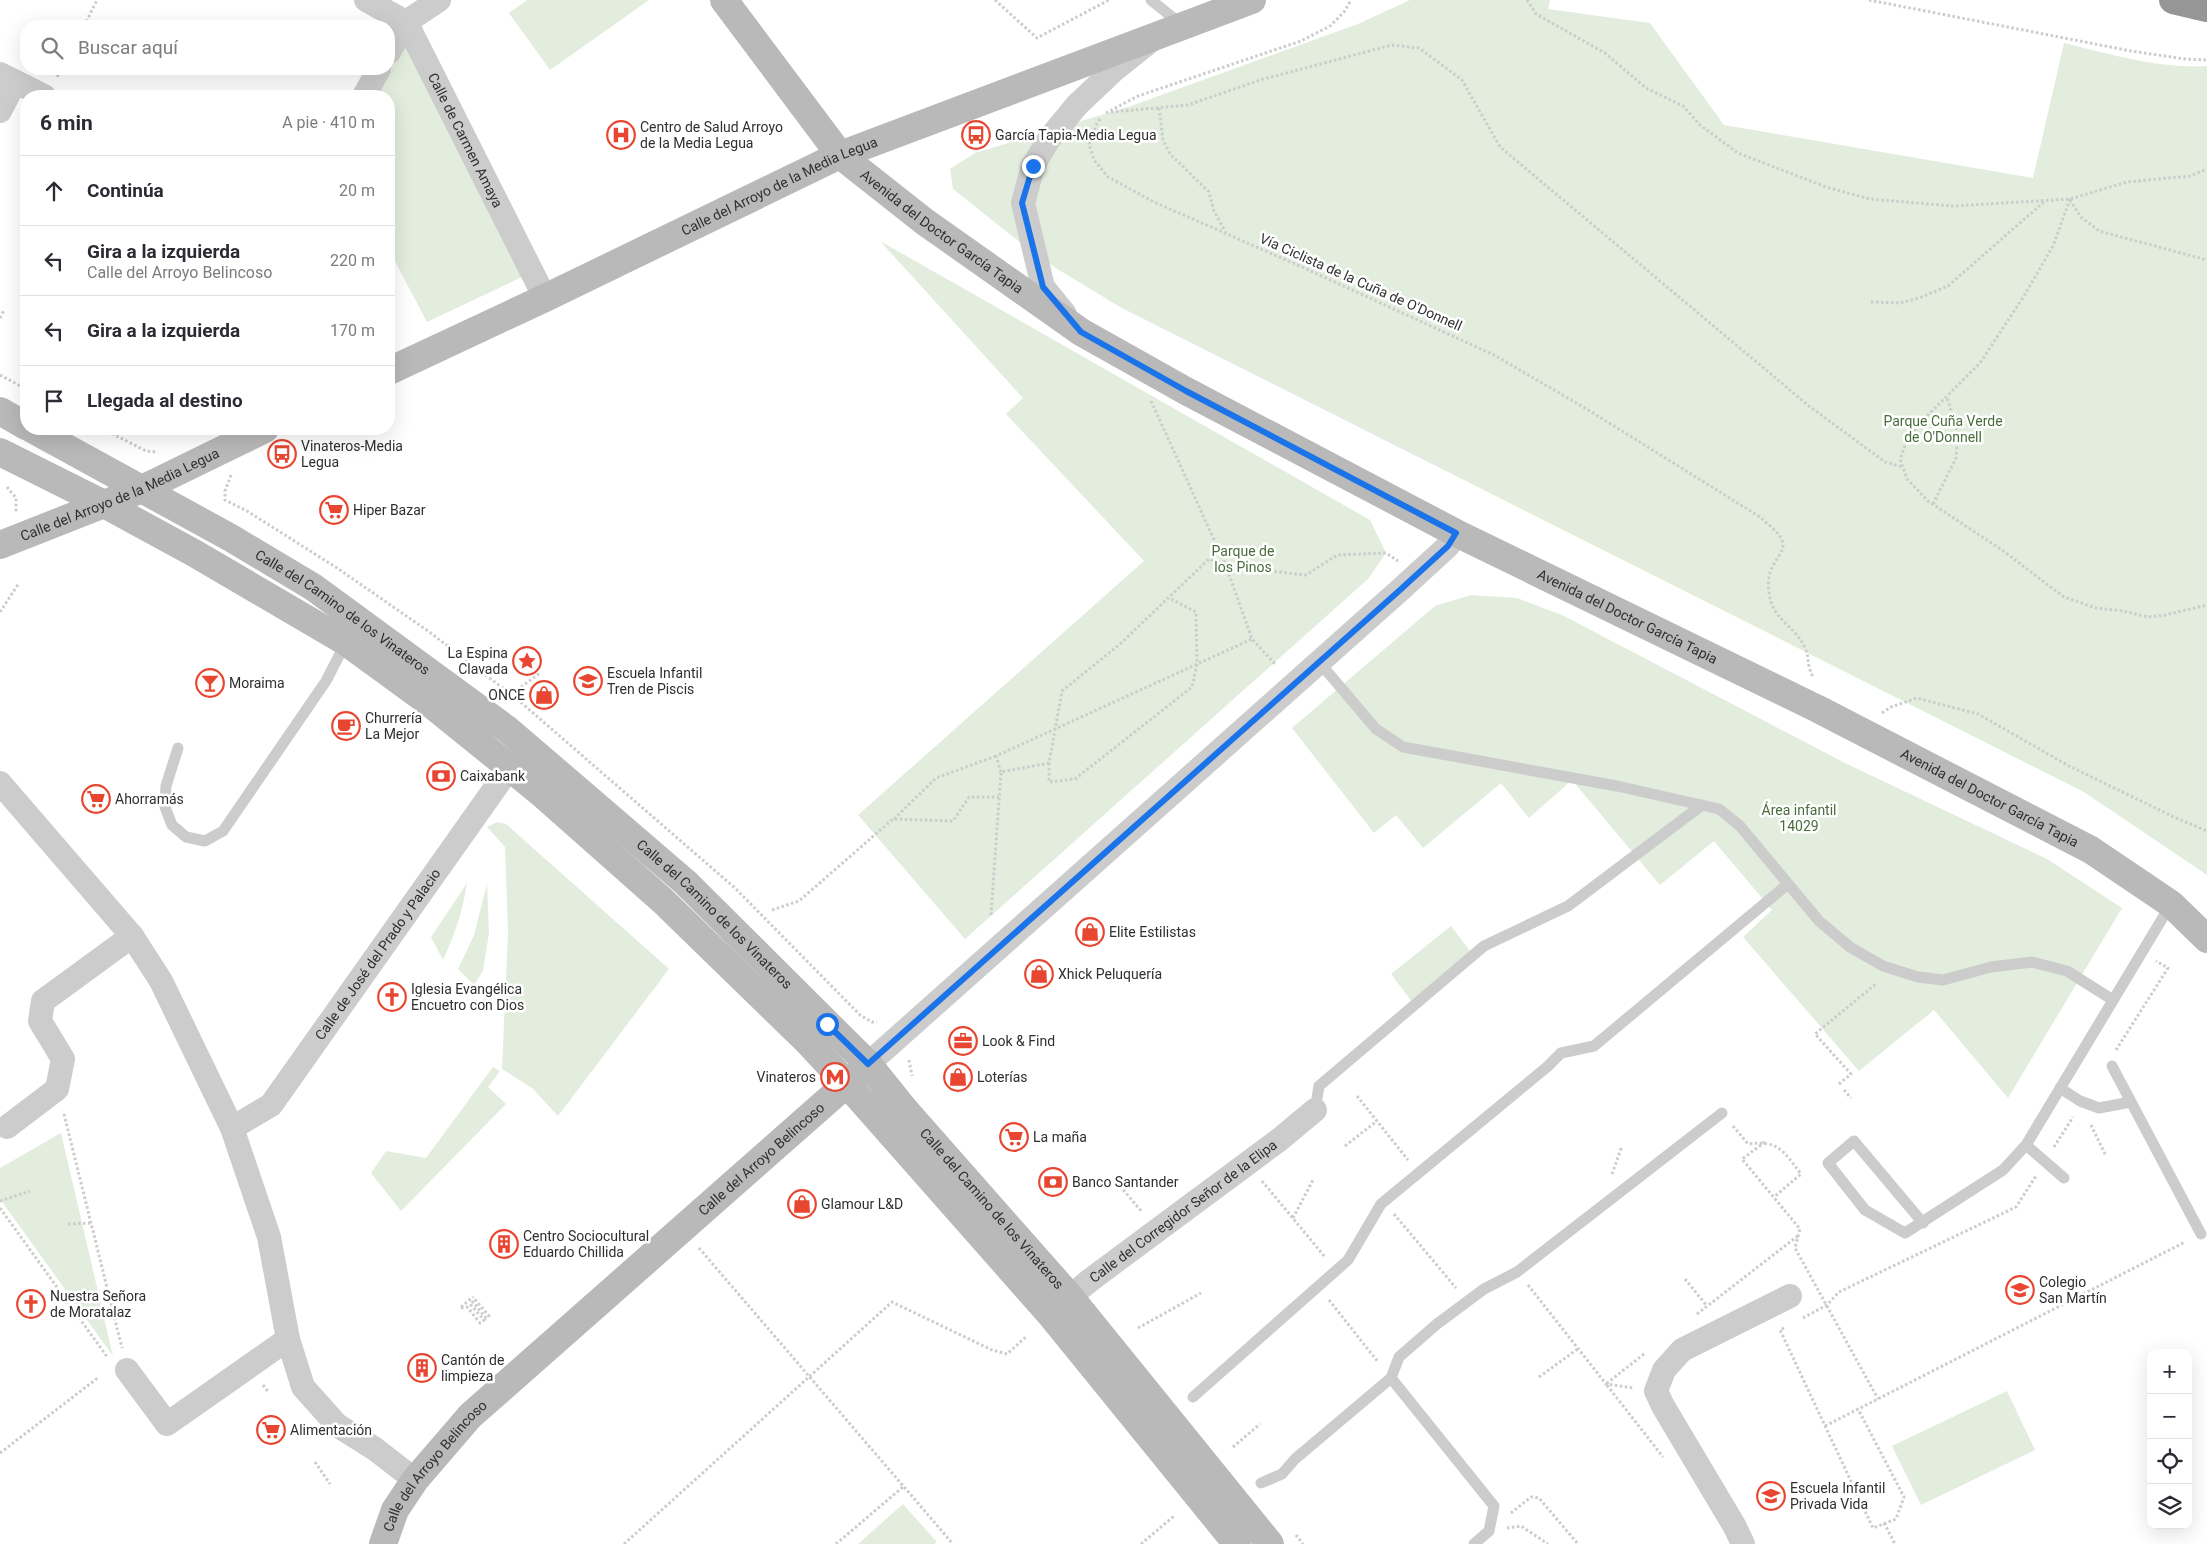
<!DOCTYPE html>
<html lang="es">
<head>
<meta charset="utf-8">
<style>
  :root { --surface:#fff; --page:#f2f2f3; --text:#2b2b33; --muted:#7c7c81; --line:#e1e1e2 }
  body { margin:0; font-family:Roboto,sans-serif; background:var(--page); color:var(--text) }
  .controls { position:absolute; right:15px; bottom:15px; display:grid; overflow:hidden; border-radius:10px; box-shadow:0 5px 20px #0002 }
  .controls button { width:45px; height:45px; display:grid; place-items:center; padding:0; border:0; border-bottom:1px solid var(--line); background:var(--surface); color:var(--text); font:25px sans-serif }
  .stop { position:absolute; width:15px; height:15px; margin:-11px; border:4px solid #1a73e8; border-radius:50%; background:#fff }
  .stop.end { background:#1a73e8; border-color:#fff; box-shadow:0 1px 5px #0008 }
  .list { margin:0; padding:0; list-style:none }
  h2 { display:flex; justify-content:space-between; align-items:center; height:65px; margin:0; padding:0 20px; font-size:21px }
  h2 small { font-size:16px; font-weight:400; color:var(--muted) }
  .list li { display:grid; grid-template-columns:32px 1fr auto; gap:15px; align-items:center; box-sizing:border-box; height:70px; padding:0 20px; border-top:1px solid var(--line) }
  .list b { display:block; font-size:19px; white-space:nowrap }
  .list p { margin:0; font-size:16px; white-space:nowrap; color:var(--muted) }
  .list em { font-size:16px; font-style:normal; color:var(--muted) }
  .icon { flex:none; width:28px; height:28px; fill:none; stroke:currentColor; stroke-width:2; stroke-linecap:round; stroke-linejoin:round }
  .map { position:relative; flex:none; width:2207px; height:1544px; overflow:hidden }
  .search { position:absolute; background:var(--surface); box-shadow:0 5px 20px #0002; left:20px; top:20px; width:375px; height:55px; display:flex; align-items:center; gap:12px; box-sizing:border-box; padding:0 18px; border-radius:20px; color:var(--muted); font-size:19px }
  .panel { position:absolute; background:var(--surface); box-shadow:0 5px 20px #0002; left:20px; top:90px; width:375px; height:345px; border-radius:20px }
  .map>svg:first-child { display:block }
  .green { fill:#e2eddd }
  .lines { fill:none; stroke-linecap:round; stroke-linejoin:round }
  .path { stroke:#ccc; stroke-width:3; stroke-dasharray:2.5 2.5; stroke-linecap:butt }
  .lane { stroke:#ccc; stroke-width:11 }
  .street { stroke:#ccc; stroke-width:24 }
  .secondary { stroke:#b9b9b9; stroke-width:28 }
  .highway { stroke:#969696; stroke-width:28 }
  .route { stroke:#1a73e8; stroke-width:6 }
  .labels { text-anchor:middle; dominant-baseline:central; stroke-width:5; stroke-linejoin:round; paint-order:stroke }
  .poi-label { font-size:14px; fill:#2f2f2f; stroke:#fff; text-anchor:start }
  .street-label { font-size:14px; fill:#2f2f2f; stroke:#fff }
  .park-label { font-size:14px; fill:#496c3c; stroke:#fff }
</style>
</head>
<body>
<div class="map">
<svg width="2207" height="1544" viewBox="0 0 2207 1544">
  <rect width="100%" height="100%" fill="#fff"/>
  <path class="green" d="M527,0h122l-99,70 -41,-57z
    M1410,0h140l-2,9 102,14 74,102 309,53 31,-135c46,11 95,26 143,23v809l-123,-83 -964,-485 -61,-37 -37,-26 -69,-55 -3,-20 25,-16 156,-47 227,-82z
    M403,42l119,235 -95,45 -38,-72v-154h-13z
    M880,241l490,279 16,33 -18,26 -403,360 -107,-124 286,-254 -138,-147 17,-16z
    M1471,595l46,3 45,17 285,149 200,95 75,49 -114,190 -74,-88 -75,61 -116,-134 29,-27 -58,-69 -54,44 -88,-105 -43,38 -28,-35 -78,65 -27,-33 -22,18 -82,-105 143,-122z
    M497,822l9,2 163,145 -111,147 -26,-28 -30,-19 6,-137 -3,-85 -18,-20z
    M467,883c-4,27 -12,51 -24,77l-12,-23z
    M487,884l2,49 -6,38 -9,14 -16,-16 16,-34z
    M1451,926l22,29 -61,47 -21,-28z
    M493,1067l7,4 -12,16 18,17 -105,107 -30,-38 15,-22 40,7z
    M61,1133l52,223 -113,-157v-31z
    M2007,1391l28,59 -114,55 -29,-59z
    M903,1504l34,38 -3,2h-76z"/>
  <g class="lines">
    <path class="path" d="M995,0l42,38 72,-38
      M1527,0l9,14 69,39 41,35 37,18 17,19 38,28 88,34 44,12 83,7 117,-7 57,-17 63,-6 17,-7
      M1869,0l262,51 54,8 22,1
      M84,26l13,-26
      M57,77l4,-8
      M1159,108l4,32 7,14 39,38 5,19 12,22
      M1111,112l77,-7 72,-25 132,-35 27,3 43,32 38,67 309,259 76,56 18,5
      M1106,113l32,-17 163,-55 29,-15 14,-14 7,-12
      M1100,119l-3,4 -8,21 5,16 14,17 46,25 148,65 192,88 96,56 170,106c7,7 21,16 23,26 1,9 -8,17 -11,25 -5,10 -4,23 -1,34 6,19 27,28 34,46 5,11 1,15 8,29
      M2070,199l-17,47 -29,50 -44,67 -60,60 -14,20 -6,16 7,20 21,22 74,49 62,47 32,11 27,3 25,6 17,-2 42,-10
      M2070,200l11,17 18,14 108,29
      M1871,302l29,1 19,-5 29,-12 97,-85
      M0,318l4,-8
      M0,375l26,14
      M1151,401l75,165 80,9 31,-20 49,-2 12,8
      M103,429l43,22 11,1
      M231,475l-6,16v9l22,11 90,57 91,63 89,68 218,189 125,127 12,7h5
      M7,487l9,11v14
      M1933,504l23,-46 2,-24 -11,-37
      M0,612l19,-29
      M521,687l19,-14
      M1882,713l9,-6 26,-9 61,16 91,52 107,52 31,13
      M1049,763v19l26,-3 117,-92 5,-23 -1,-52 -27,-14
      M1001,772l-5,-16 256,-117
      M894,819l42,-41 60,-22
      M772,910l27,-9 94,-82 60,2 16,-24h30
      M991,915l10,-143 48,-9 13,-72 58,-47 89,-85 17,7 26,73 23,25
      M2116,1050l52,-82 -12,-7
      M909,1060l3,16
      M1839,1084l12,-10 -36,-40 62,-51
      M1844,1090l7,8
      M1357,1096l51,64
      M64,1114l58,234
      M2091,1125l15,31
      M1733,1126l15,18c31,-4 35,7 53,30l-27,23
      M1765,1142l-23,17 58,70 -5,19 83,151
      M1345,1146l32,-25
      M2054,1147l19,-30
      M1612,1174l10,-28
      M1262,1181l63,76
      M1120,1186l22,26
      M0,1201l30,-10
      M0,1208l108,150
      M1394,1214l62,74
      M1293,1218l20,-38
      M68,1224l24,-1
      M699,1248l254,296
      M1685,1279l22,27
      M1528,1285l78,99 28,4
      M1329,1300l49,62
      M461,1307l12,-10
      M461,1308l6,-1 13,16 4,-3 -14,-16 3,-2 13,16 3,-2 -16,-19
      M1697,1314l102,-79
      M1803,1318l24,-13 12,-13 177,-85 20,-31
      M1138,1328l63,-35
      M1784,1328l-4,2 93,198 23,-9 8,-22 -46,-88
      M1644,1354l-38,30 57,73
      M1539,1377l40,-29
      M263,1385l6,8
      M1825,1426l360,-184
      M1233,1447l27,-23
      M0,1453l99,-76
      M315,1462l15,22
      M1511,1513l20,-16 8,1 39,46
      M1884,1523l11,21
      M1507,1528l14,-2 27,18
      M1296,1535l7,9
      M624,1544l268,-242 100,48 15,4 20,-18
      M836,1544l68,-58
      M1141,1544l33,-28"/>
    <path class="lane" d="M1151,0l31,25
      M1319,662l57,67 27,18 214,39 102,23 21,17 79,95 31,26 33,19 35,11 25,3 48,-13 41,-5 35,9 46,29
      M178,748l-12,38 -1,21 7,18 14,12 19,4 18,-10 103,-150 20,-39
      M2112,1066l89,168
      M2060,1088l20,13 19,7 32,-6
      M1315,1110l4,-24 165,-140 84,-40 134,-101
      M2026,1145l38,33
      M1923,1223l-69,-82 -26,22 37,47 40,23 98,-63 23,-25 145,-241
      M1391,1378l103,128 -5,25 -15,13
      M1193,1397l155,-137 33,-56 166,-137 14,-14 33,-7 194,-162
      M1261,1483l21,-9 13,-15 96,-81 8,-21 38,-33 47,-35 33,-17 205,-159"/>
    <g class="street">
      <path id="s1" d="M366,0l40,22 139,276"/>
      <path d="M389,52l17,-30 33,-22"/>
      <path d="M0,74l44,22"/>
      <path d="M364,96l15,-27"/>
      <path d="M0,111l15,-29"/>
      <path d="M1065,314l-22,-27 -20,-84 10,-37 16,-27 28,-34 36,-34 35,-28"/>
      <path d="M0,783l132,153 29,45 71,147 37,109 19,102 15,48 34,38 38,24 40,31"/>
      <path d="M868,1064l532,-474 48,-44 8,-13"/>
      <path d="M7,1127l50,-38 6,-30 -23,-38 3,-20 89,-65"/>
      <path id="s2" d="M232,1128l39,-23 239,-338"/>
      <path id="s3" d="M1057,1308l32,-27 190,-141 36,-30"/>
      <path d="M127,1370l40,54 121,-85"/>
      <path d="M1743,1544l-8,-17 -72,-121 -7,-15 8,-21 18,-20 108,-54"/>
    </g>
    <g class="secondary">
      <path id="s4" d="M724,0l116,155 85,67 156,110 105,59 270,142 362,176 273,141 80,54 36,35"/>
      <path id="s5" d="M389,371l156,-73 295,-143 412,-155"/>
      <path d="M0,411l26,15"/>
      <path id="s6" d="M32,429l199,109 82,49 195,143 177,152 183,182 37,46 165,187 200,247"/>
      <path d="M0,452l104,52 90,49 152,89 85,62 110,89 122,108 145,141 39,42 203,230 187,230"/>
      <path id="s7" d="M0,545l142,-56 123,-60"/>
      <path id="s8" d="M383,1544l12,-34 20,-30 55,-64 390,-344"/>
    </g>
    <path class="highway" d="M2173,0l34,8"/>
  </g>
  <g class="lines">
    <path class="route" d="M827,1024l41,40 532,-474 48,-44 8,-13 -270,-142 -105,-59 -38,-45 -21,-84 11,-37"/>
  </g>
  <defs>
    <symbol id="hospital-ring" viewBox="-11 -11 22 22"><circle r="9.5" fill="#fff" stroke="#e84630" stroke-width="1.5"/><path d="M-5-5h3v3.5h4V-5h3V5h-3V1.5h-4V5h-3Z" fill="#e84630"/></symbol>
    <symbol id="bus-ring" viewBox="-11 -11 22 22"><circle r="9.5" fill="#fff" stroke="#e84630" stroke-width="1.5"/><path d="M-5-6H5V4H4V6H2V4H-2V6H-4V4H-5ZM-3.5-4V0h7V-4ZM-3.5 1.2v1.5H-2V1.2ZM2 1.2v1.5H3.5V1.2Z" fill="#e84630"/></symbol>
    <symbol id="supermarket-ring" viewBox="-11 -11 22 22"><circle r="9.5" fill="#fff" stroke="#e84630" stroke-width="1.5"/><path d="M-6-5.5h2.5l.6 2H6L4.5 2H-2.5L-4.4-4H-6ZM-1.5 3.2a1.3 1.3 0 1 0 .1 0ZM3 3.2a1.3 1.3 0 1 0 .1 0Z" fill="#e84630"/></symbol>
    <symbol id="sight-ring" viewBox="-11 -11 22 22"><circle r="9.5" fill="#fff" stroke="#e84630" stroke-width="1.5"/><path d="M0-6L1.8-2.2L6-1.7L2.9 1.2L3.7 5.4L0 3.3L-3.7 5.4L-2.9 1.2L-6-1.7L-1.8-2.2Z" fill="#e84630"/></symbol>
    <symbol id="school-ring" viewBox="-11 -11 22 22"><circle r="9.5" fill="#fff" stroke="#e84630" stroke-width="1.5"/><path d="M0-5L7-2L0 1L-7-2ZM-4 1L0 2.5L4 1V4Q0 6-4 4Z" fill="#e84630"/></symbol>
    <symbol id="bar-ring" viewBox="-11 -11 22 22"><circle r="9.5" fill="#fff" stroke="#e84630" stroke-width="1.5"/><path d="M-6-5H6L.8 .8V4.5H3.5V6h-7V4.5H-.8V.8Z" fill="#e84630"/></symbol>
    <symbol id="shop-ring" viewBox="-11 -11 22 22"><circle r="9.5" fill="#fff" stroke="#e84630" stroke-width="1.5"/><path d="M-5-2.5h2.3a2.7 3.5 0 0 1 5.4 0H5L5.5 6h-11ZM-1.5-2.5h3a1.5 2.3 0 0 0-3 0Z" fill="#e84630"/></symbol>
    <symbol id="cafe-ring" viewBox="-11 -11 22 22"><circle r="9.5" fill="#fff" stroke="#e84630" stroke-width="1.5"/><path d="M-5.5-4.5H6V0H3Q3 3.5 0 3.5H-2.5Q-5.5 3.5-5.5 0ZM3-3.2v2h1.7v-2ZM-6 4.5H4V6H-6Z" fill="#e84630"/></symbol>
    <symbol id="bank-ring" viewBox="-11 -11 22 22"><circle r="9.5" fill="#fff" stroke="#e84630" stroke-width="1.5"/><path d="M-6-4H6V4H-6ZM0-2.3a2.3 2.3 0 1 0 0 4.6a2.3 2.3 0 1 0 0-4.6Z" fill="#e84630"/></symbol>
    <symbol id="church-ring" viewBox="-11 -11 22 22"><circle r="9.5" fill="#fff" stroke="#e84630" stroke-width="1.5"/><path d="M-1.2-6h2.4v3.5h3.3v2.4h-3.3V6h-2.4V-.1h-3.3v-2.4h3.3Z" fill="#e84630"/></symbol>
    <symbol id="office-ring" viewBox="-11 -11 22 22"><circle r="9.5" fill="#fff" stroke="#e84630" stroke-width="1.5"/><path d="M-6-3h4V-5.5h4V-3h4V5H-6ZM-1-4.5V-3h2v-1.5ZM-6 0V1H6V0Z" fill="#e84630"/></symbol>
    <symbol id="metro-ring" viewBox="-11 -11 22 22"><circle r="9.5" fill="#fff" stroke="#e84630" stroke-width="1.5"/><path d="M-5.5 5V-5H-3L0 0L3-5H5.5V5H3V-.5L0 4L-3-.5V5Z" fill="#e84630"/></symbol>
    <symbol id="building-ring" viewBox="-11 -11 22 22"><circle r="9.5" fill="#fff" stroke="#e84630" stroke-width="1.5"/><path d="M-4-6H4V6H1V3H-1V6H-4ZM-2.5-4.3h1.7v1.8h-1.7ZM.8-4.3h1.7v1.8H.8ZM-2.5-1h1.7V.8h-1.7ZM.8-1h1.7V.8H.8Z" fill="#e84630"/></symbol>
  </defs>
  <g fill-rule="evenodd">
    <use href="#hospital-ring" x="605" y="119" width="32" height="32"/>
    <use href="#bus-ring" x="960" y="119" width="32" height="32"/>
    <use href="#bus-ring" x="266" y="438" width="32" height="32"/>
    <use href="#supermarket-ring" x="318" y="494" width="32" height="32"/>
    <use href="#sight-ring" x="511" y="645" width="32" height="32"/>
    <use href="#school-ring" x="572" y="665" width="32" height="32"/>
    <use href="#bar-ring" x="194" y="667" width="32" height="32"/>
    <use href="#shop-ring" x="528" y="679" width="32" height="32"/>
    <use href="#cafe-ring" x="330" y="710" width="32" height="32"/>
    <use href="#bank-ring" x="425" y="760" width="32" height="32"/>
    <use href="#supermarket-ring" x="80" y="783" width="32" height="32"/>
    <use href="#shop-ring" x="1074" y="916" width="32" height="32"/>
    <use href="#shop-ring" x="1023" y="958" width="32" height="32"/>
    <use href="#church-ring" x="376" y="981" width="32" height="32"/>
    <use href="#office-ring" x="947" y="1025" width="32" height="32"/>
    <use href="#metro-ring" x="819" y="1061" width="32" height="32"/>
    <use href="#shop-ring" x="942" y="1061" width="32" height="32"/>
    <use href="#supermarket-ring" x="998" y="1121" width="32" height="32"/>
    <use href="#bank-ring" x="1037" y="1166" width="32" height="32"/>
    <use href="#shop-ring" x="786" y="1188" width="32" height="32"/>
    <use href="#building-ring" x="488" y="1228" width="32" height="32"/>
    <use href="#school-ring" x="2004" y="1274" width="32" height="32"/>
    <use href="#church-ring" x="15" y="1288" width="32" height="32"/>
    <use href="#building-ring" x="406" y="1352" width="32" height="32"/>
    <use href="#supermarket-ring" x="255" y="1414" width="32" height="32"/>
    <use href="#school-ring" x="1755" y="1480" width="32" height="32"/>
  </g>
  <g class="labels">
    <g class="poi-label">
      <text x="640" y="127">Centro de Salud Arroyo<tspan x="640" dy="16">de la Media Legua</tspan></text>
      <text x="995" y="135">García Tapia-Media Legua</text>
      <text x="301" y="446">Vinateros-Media<tspan x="301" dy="16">Legua</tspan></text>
      <text x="353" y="510">Hiper Bazar</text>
      <text x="508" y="653" text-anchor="end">La Espina<tspan x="508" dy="16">Clavada</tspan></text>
      <text x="607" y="673">Escuela Infantil<tspan x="607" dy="16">Tren de Piscis</tspan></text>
      <text x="229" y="683">Moraima</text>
      <text x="525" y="695" text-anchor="end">ONCE</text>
      <text x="365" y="718">Churrería<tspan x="365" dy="16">La Mejor</tspan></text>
      <text x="460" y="776">Caixabank</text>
      <text x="115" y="799">Ahorramás</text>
      <text x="1109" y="932">Elite Estilistas</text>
      <text x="1058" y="974">Xhick Peluquería</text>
      <text x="411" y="989">Iglesia Evangélica<tspan x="411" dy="16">Encuetro con Dios</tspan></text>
      <text x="982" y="1041">Look &amp; Find</text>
      <text x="816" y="1077" text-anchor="end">Vinateros</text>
      <text x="977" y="1077">Loterías</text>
      <text x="1033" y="1137">La maña</text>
      <text x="1072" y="1182">Banco Santander</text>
      <text x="821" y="1204">Glamour L&amp;D</text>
      <text x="523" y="1236">Centro Sociocultural<tspan x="523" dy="16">Eduardo Chillida</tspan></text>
      <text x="2039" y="1282">Colegio<tspan x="2039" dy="16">San Martín</tspan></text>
      <text x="50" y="1296">Nuestra Señora<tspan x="50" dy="16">de Moratalaz</tspan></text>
      <text x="441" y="1360">Cantón de<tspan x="441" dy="16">limpieza</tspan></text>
      <text x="290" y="1430">Alimentación</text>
      <text x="1790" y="1488">Escuela Infantil<tspan x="1790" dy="16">Privada Vida</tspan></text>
    </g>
    <g class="street-label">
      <text stroke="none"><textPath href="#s1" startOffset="178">Calle de Carmen Amaya</textPath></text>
      <text stroke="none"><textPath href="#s5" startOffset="432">Calle del Arroyo de la Media Legua</textPath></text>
      <text stroke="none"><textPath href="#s4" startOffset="321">Avenida del Doctor García Tapia</textPath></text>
      <text transform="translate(1361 282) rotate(24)">Vía Ciclista de la Cuña de O'Donnell</text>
      <text stroke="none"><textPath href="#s7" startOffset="130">Calle del Arroyo de la Media Legua</textPath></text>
      <text stroke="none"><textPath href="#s6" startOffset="361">Calle del Camino de los Vinateros</textPath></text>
      <text stroke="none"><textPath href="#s4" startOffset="1109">Avenida del Doctor García Tapia</textPath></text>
      <text stroke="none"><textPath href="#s4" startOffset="1514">Avenida del Doctor García Tapia</textPath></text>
      <text stroke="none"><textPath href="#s6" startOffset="841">Calle del Camino de los Vinateros</textPath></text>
      <text stroke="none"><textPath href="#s2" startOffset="230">Calle de José del Prado y Palacio</textPath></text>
      <text stroke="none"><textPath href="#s8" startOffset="545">Calle del Arroyo Belincoso</textPath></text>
      <text stroke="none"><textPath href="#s6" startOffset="1246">Calle del Camino de los Vinateros</textPath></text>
      <text stroke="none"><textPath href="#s3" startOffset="159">Calle del Corregidor Señor de la Elipa</textPath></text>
      <text stroke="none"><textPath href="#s8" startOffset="95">Calle del Arroyo Belincoso</textPath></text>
    </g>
    <g class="park-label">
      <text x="1943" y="421">Parque Cuña Verde<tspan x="1943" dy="16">de O'Donnell</tspan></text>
      <text x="1243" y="551">Parque de<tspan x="1243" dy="16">los Pinos</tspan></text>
      <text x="1799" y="810">Área infantil<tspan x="1799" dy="16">14029</tspan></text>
    </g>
  </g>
</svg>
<div class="controls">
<button>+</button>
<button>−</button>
<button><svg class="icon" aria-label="locate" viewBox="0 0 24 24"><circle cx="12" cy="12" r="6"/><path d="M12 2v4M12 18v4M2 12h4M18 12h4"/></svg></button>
<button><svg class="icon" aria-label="layers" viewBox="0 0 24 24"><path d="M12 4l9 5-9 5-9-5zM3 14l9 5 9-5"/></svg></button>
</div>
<div class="stop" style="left:827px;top:1024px"></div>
<div class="stop end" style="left:1033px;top:166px"></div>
<div class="search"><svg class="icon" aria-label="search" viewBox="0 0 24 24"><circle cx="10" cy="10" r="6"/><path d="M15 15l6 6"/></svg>Buscar aquí</div>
<section class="panel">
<h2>6 min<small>A pie · 410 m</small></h2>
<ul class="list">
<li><svg class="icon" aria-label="ahead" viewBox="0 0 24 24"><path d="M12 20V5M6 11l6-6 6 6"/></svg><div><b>Continúa</b></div><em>20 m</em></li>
<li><svg class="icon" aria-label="left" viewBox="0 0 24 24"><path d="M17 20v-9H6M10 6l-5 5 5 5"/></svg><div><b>Gira a la izquierda</b><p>Calle del Arroyo Belincoso</p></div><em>220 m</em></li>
<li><svg class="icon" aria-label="left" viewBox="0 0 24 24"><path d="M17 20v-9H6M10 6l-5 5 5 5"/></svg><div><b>Gira a la izquierda</b></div><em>170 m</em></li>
<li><svg class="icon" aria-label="arrive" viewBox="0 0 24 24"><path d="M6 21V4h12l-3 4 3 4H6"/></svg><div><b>Llegada al destino</b></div></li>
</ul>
</section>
</div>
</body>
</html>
